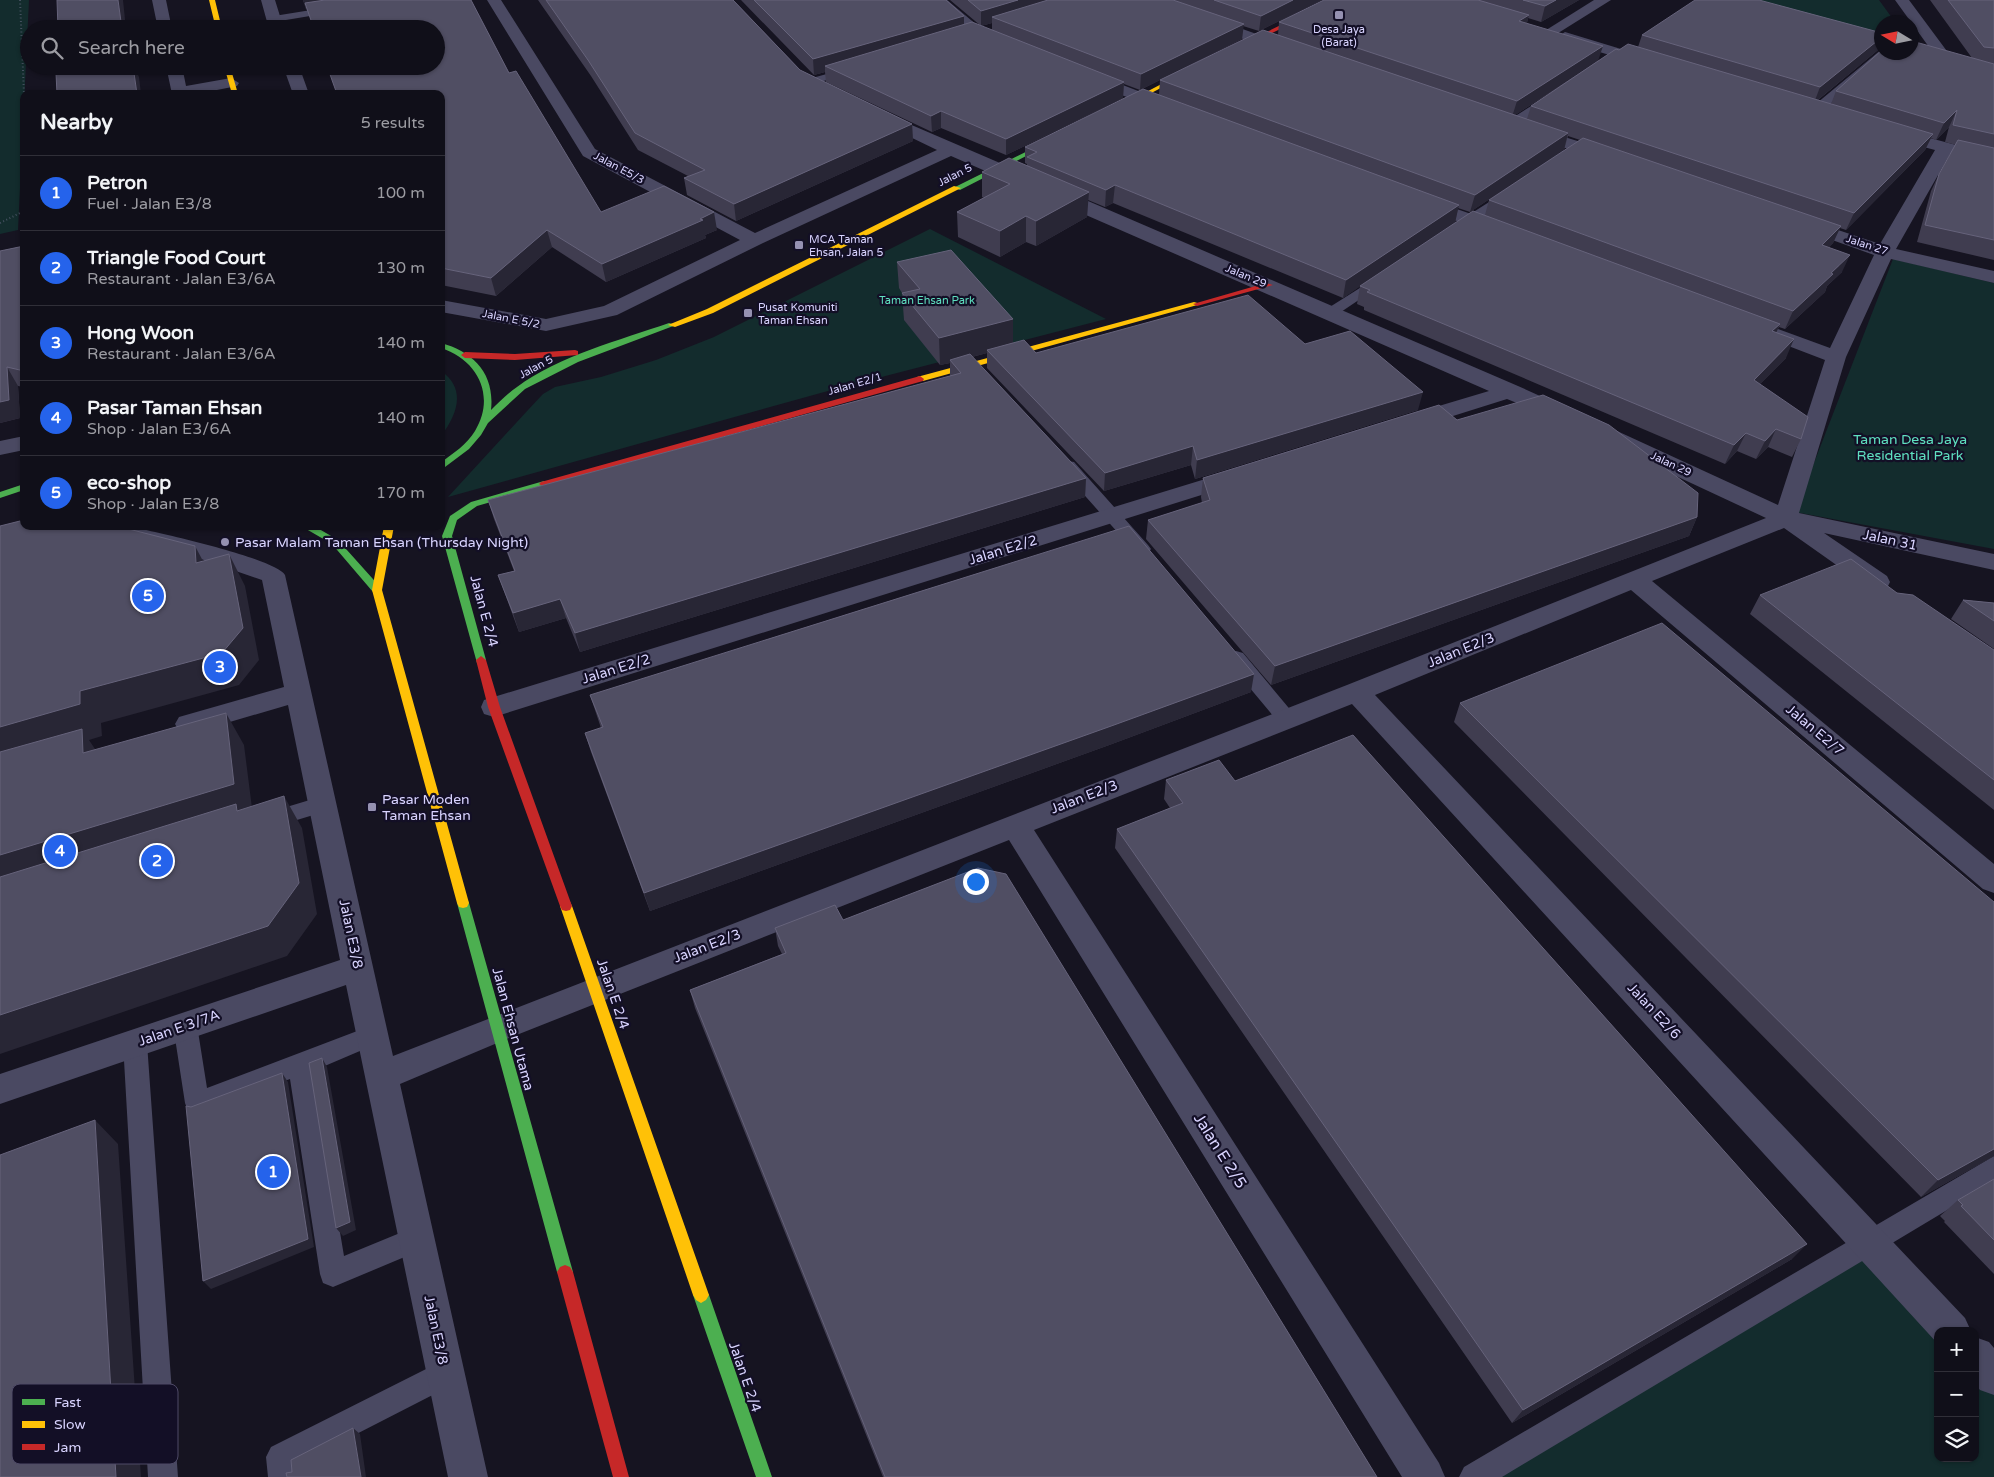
<!DOCTYPE html>
<html lang="en">
<head>
<meta charset="utf-8">
<style>
  :root { --surface:#100f19; --page:#1e1d26; --text:#f1f3f6; --muted:#9c9ca2; --line:#302f38; --accent:#2563eb }
  body { margin:0; font-family:"Varela Round",sans-serif; background:var(--page); color:var(--text) }
  .controls { position:absolute; right:15px; bottom:15px; display:grid; overflow:hidden; border-radius:10px; box-shadow:0 1px 4px #0004 }
  .controls button { width:45px; height:45px; display:grid; place-items:center; padding:0; border:0; border-bottom:1px solid var(--line); background:var(--surface); color:var(--text); font:25px sans-serif }
  .compass { position:absolute; left:1874px; top:15px; width:45px; height:45px; border-radius:50%; background:var(--surface); box-shadow:0 1px 4px #0004; rotate:280deg }
  .you { position:absolute; left:975px; top:881px; width:18px; height:18px; margin:-12px; border:4px solid #fff; border-radius:50%; background:#1a73e8; box-shadow:0 0 0 8px #1a73e833 }
  .badge { display:grid; place-items:center; width:32px; height:32px; border-radius:50%; background:var(--accent); color:#fff; font-size:16px; font-weight:700 }
  .pin { position:absolute; translate:-50% -50%; border:2px solid #fff; box-shadow:0 1px 5px #0006 }
  .list { margin:0; padding:0; list-style:none }
  h2 { display:flex; justify-content:space-between; align-items:center; height:65px; margin:0; padding:0 20px; font-size:21px }
  h2 small { font-size:16px; font-weight:400; color:var(--muted) }
  .list li { display:grid; grid-template-columns:32px 1fr auto; gap:15px; align-items:center; box-sizing:border-box; height:75px; padding:0 20px; border-top:1px solid var(--line) }
  .list b { display:block; font-size:19px; white-space:nowrap }
  .list p { margin:0; font-size:16px; white-space:nowrap; color:var(--muted) }
  .list em { font-size:16px; font-style:normal; color:var(--muted) }
  .icon { flex:none; width:28px; height:28px; fill:none; stroke:currentColor; stroke-width:2; stroke-linecap:round; stroke-linejoin:round }
  .map { position:relative; flex:none; width:1994px; height:1477px; overflow:hidden }
  .search { position:absolute; background:var(--surface); box-shadow:0 1px 4px #0004; left:20px; top:20px; width:425px; height:55px; display:flex; align-items:center; gap:12px; box-sizing:border-box; padding:0 18px; border-radius:28px; color:var(--muted); font-size:19px }
  .panel { position:absolute; background:var(--surface); box-shadow:0 1px 4px #0004; left:20px; top:90px; width:425px; height:440px; border-radius:10px }
  .map>svg:first-child { display:block }
  .green { fill:#132c2d }
  .lines { fill:none; stroke-linecap:round; stroke-linejoin:round }
  .path { stroke:#44505f; stroke-width:2; stroke-dasharray:1 2.5; stroke-linecap:butt }
  .lane { fill:#4a4962; fill-rule:evenodd }
  .street { fill:#4a4962; fill-rule:evenodd }
  .fast { fill:#4caf50; fill-rule:evenodd }
  .slow { fill:#ffc107; fill-rule:evenodd }
  .jam { fill:#c62828; fill-rule:evenodd }
  .wall { fill:#403d50; fill-rule:evenodd }
  .shaded-wall { fill:#282635 }
  .building { fill:#504e63; stroke:#66637b }
  .poi-dot { fill:#9591b1; stroke:#130f26; stroke-width:2 }
  .labels { text-anchor:middle; dominant-baseline:central; stroke-width:4.5; stroke-linejoin:round; paint-order:stroke }
  .far-poi-label { font-size:11px; fill:#d9d4ff; stroke:#130f26; text-anchor:start }
  .far-street-label { font-size:11px; fill:#d9d4ff; stroke:#130f26 }
  .far-park-label { font-size:11px; fill:#5fe0c0; stroke:#130f26 }
  .park-label { font-size:14px; fill:#5fe0c0; stroke:#130f26 }
  .street-label { font-size:14px; fill:#d9d4ff; stroke:#130f26 }
  .poi-label { font-size:14px; fill:#d9d4ff; stroke:#130f26; text-anchor:start }
  .near-street-label { font-size:16px; fill:#d9d4ff; stroke:#130f26 }
  .key { fill:#130f26; stroke:#4e4a67; stroke-width:1 }
  .key-label { font-size:14px; fill:#d9d4ff }
</style>
</head>
<body>
<div class="map">
<svg width="1994" height="1477" viewBox="0 0 1994 1477">
  <rect width="100%" height="100%" fill="#161421"/>
  <path class="green" d="M0,0h29l-11,230 -18,4z
    M1747,0h132l16,22h-13l-1,14z
    M930,229l176,90 -271,70 -387,108 80,-87 15,-16 12,-7 46,-10 55,-17 58,-23z
    M1893,259l101,24v266l-199,-37z
    M441,371c26,18 16,44 0,65z
    M1871,1243l67,88v127h37v-102l19,20v101h-520z"/>
  <g class="lines">
    <path class="path" d="M20,0l4,94
      M0,223l24,-12"/>
    <path class="lane" d="M336,6l4,1v4l-66,11 -5,-3 5,-3z
      M1882,49v3h6l-1,2 -68,60h-8v-6z
      M852,67l6,3 -2,2 -47,13 -6,-3 2,-2z
      M1550,94l4,2v4l-40,28h-8l-2,-3 2,-3z
      M1508,190l5,1 1,3 -1,3 -50,34h-10l-2,-3 2,-3z
      M1382,274l7,4 -2,3 -52,35h-10l-2,-3 2,-3z
      M1068,461l6,1 74,83 3,4 -3,4h-12l-74,-83 -2,-4 2,-4z
      M1236,651l7,2 50,60 3,5 -3,5 -7,2 -7,-2 -50,-60 -2,-5 2,-5z
      M323,796l7,2 3,6 -3,6 -63,19 -7,-2 -4,-6 4,-6z
      M185,1015l8,3 4,7 10,63 166,-63 8,3 4,7 -4,7 -68,29 31,185 73,-30 9,4 4,9 -4,9 -93,39 -10,-4 -3,-9 -30,-195 -93,35 -9,-3 -3,-8 -12,-78 4,-7z
      M135,1033l8,3 4,7 31,434h-30l-25,-434 4,-7z
      M1994,1156v26l-492,295h-43l5,-10z
      M446,1359l10,4 4,10 -4,10 -160,82 2,12h-30l-2,-20 5,-10z"/>
    <path class="street" d="M152,0h14l6,29h-14z
      M261,0h14l9,29h-15z
      M487,0h14l94,149 160,84 182,-83 -64,-31 -2,-3 8,-5 639,275 53,24 3,5 -3,5 -8,2 -56,-23 -89,28 -8,2 -8,-2 -3,-5 3,-5 87,-26 -538,-235 -190,88 -144,71 -71,16 -105,-19v-12l105,19 58,-13 136,-66 -157,-84z
      M931,0h16l37,31 21,8 3,3 -8,5 -26,-10z
      M1140,0h21l129,46 3,3 -8,5 -5,-2 -138,-49z
      M1594,0h17l-56,35h-10l-2,-3z
      M1895,0h14l46,62 -3,3h-10z
      M1565,32l89,27 3,3 -8,5 -89,-27 -3,-3z
      M166,66h16l4,20 45,-8 8,5 -2,3 -40,8h-25z
      M283,66h16l10,28h-16z
      M1089,72l83,32 2,3 -8,5 -6,-2 -77,-30 -2,-3z
      M1529,126l84,26 3,4 -3,4 -6,1 -84,-26 -2,-4 2,-4z
      M1892,128l102,27v10l-44,-11 -54,95 98,22v12l-103,-24 -45,98 -47,156 195,41v16l-170,-37 63,43 3,6 -3,6 -9,2 -9,-2 -85,-60 -132,53 342,283v29l-11,-4 -352,-299 -256,105 590,623 6,13h-33v13l-586,-640 -318,126 405,633 6,14h-43l-393,-637 -500,198 -109,46 88,393h-40l-102,-492 -346,119v-30l340,-114 -52,-255 -99,29 -10,-3 -4,-7 4,-7 105,-30 -22,-107 -61,-21 -118,-28 -4,-5c15,0 32,-2 46,0 25,4 150,32 160,49l108,481 954,-371 419,-167 -165,-77 -3,-5 3,-5 8,-2 8,2 161,74 47,-145 -73,-28 -3,-4 3,-4 7,-2 71,26 44,-93 -78,-28 -3,-4 3,-4 6,-1 78,26 55,-94 -49,-13 -2,-4 2,-4z
      M1422,197l84,29 2,4 -2,4h-14l-76,-28 -3,-4 3,-4z
      M24,436v14l-24,5v-14z
      M1238,469l8,2 3,5 -3,5 -752,236 -10,-3 -3,-7 3,-7z
      M1975,1337l14,5 5,6v47l-14,-5 -5,-6z"/>
    <path class="fast" d="M1056,137l5,1 -101,52 -7,-2z
      M669,323l7,2 -98,37 -53,27 -37,34 -7,12 -12,14 -28,21v-8c12,-8 26,-18 34,-31 21,-35 3,-71 -34,-83v-5c33,9 54,31 50,67 8,-8 17,-17 26,-23 42,-31 103,-47 152,-64z
      M544,481l5,3 -2,2 -70,20 -20,14 -5,16 34,124 -5,4 -4,-1 -35,-127 8,-20 21,-14z
      M24,484v6l-24,8v-6z
      M301,526h13l24,14 43,48 1,2 -1,2h-8l-41,-48z
      M463,898l4,1 2,4 104,369 -3,5 -5,2 -5,-2 -3,-5 -100,-369 2,-4z
      M701,1287l5,3 3,5 63,182h-16l-63,-182 3,-5z"/>
    <path class="slow" d="M209,0h6l7,29h-6z
      M224,66h6l8,28h-6z
      M1190,69l5,1 -76,40 -5,-1z
      M954,186l7,2 -248,125 -38,14 -7,-2 39,-16z
      M1194,302l7,2 -278,77h-6l-1,-2 1,-2z
      M384,526h10l-12,64 87,313 -2,4 -4,1 -4,-1 -2,-4 -85,-313z
      M566,901l4,1 2,4 137,389 -3,5 -5,3 -5,-3 -3,-5 -133,-389 2,-4z"/>
    <path class="jam" d="M1332,0h8l-101,49 -5,-1z
      M1266,283l7,2 -76,21 -4,-2z
      M575,350l3,1v4l-63,5 -50,-2 -4,-3 4,-3 50,2z
      M920,376l4,3 -1,2 -376,105 -3,1 -5,-3 2,-2z
      M481,656l5,4 14,47 72,199 -2,4 -4,1 -4,-1 -2,-4 -72,-199 -12,-47z
      M565,1265l5,2 3,5 56,205h-16l-56,-205 3,-5z"/>
  </g>
  <path class="wall" d="M303,0h168l38,73 92,139 116,18 -12,5 1,3 -100,44 -54,-35 -56,49 -55,-11v-191l-135,-85z
    M538,0h195l67,70 112,54 1,17 -177,80 -49,-26 -3,-17 4,-2 -50,-26 -47,-74z
    M741,0h205l18,16v9l17,1 -31,-26h372l-63,31 -16,-5 -1,13 -102,51 -16,-6 -1,14 -117,57 -65,-27 -9,4 -106,-50 -1,-10 -11,3zM992,23v7l-11,-4z
    M1324,0h255l-38,22 -13,-4 -1,5 71,38 21,-11 19,-3 4,-12 240,-2v9l-4,8 -60,50 13,4 5,-13 136,-33 -42,-58h64v260l-77,-18 14,-51 8,-17 17,-29 -11,-3 4,-15 -13,13 -5,-2 -6,12 -79,80 -6,-2 -7,15 -4,4 13,25 -15,14 -2,6 -40,37 -6,-2 -3,6 10,25 -26,26 41,55 -9,18 -24,-10 -12,12 -19,-8 -12,13 -361,-154v-3l-7,-3 3,-18 -17,12 -230,-95 -8,4 -17,-7 -1,17 -51,29 -10,-4 -26,15 -42,-20 -1,-25 27,-14 -2,-1v-25l45,-6v-2l-2,-1v-16l134,-53 1,-14 118,-45 1,-13zM1562,85l-31,21 -4,13 -12,-4zM1568,136l12,4 -91,60 -4,15 -30,8 3,-15 12,4 94,-62z
    M24,246v141l-6,-1 2,32 -20,5v-172z
    M897,262l116,57v24l23,10 269,-9 113,66 -223,69 -4,-14 -87,26 -117,-123v-15l-15,4 114,121 -1,19 -505,155 -14,-34 -47,14 -21,-57 16,-4 -20,-52 -6,-19 462,-124v-13l-10,2 -36,-45 -2,-27 -3,-5z
    M1457,420l240,97 -8,19 -418,149 -125,-146 2,-19 54,-17 -1,-6 2,-19z
    M1760,595l234,55v160l-244,-196z
    M1963,600l31,3v46l-43,-30z
    M1251,692l-139,52 -462,167 -59,-159 -6,-19 16,-5 -11,-33z
    M1460,703l534,199v254l-73,41 -467,-475z
    M1166,780l69,1 557,478 -280,164 -397,-575 2,-19 53,-21 -6,-9z
    M843,920l534,557h-494l-188,-469 -5,-18 92,-36 -4,-8 -3,-18z
    M1994,1179v95l-50,-52 1,-1 -5,-5 18,-16z"/>
  <path class="shaded-wall" d="M118,0h5l3,29h-4z
    M303,0h62l-59,9z
    M1018,0h51l-77,17v6l-11,3v-15z
    M1293,0h29l-63,31 2,-15z
    M1556,0h23l-38,22 4,-16z
    M1529,15l-4,15 -6,-9z
    M964,16v15l-139,35v6l-11,3 -1,-16z
    M1244,24l-2,15 -102,51 1,-16z
    M1882,37v5l-4,8 -64,53 6,-16z
    M1603,46l-5,15 -86,56 5,-16z
    M133,66h1l5,11 2,17h-4z
    M1124,82l-1,16 -117,57v-16z
    M1957,110l-8,17 -13,13 8,-17z
    M941,111v17l-9,4 -1,-16z
    M912,124l1,17 -177,80 -2,-17z
    M1568,133l-4,17 -94,62 5,-17z
    M1933,134l-8,16 -79,80 8,-17z
    M1115,185l-2,18 -8,4 1,-17z
    M1089,192l-2,25 -51,29v-25z
    M1459,205l-4,18 -112,75 3,-18z
    M714,212l3,18 -12,5 1,3 -100,44 -4,-18z
    M1026,216v26l-26,15v-26z
    M1841,226l-8,17 -19,19 8,-17z
    M547,230l5,17 -56,49 -5,-18z
    M1850,255l-8,17 -15,14 -2,6 -40,37 8,-18z
    M1013,319v27l-26,4v3l-35,9 -2,-2v3l-10,2 -1,-27z
    M1780,324l-8,18v-11z
    M1794,339l-8,19 -40,40 8,-18z
    M7,367l11,19 2,32 -20,5v-21z
    M1423,392l-5,18 -223,69 2,-19z
    M1776,429l-8,18 -12,12 9,-18z
    M1746,433l-9,18 -12,13 9,-19z
    M1193,446l-2,19 -87,26 1,-18z
    M1086,478l-1,19 -505,155 -5,-19z
    M1697,517l-8,19 -418,149 4,-19z
    M195,546l17,32 -16,-15z
    M229,554l16,32 14,74 -20,25 -138,38 1,13 -13,4 14,21 -103,4v-38l80,-36z
    M560,599l6,19 -47,14 -6,-19z
    M1254,674l-3,18 -139,52 -462,167 -6,-18z
    M226,713l18,32 9,71 -253,78v-39z
    M284,796l18,32 15,86 -30,42 -287,98v-39z
    M322,1058l5,9 29,163 -13,6 -7,-8z
    M282,1073l6,9 26,165 -103,42 -8,-8z
    M95,1120l23,24 23,333h-25z
    M1994,1149v7l-73,41 17,-17z
    M1807,1244l-15,15 -280,164 11,-13z
    M353,1428l7,6 6,43h-5z"/>
  <path class="building" d="M57,0h61l4,29h-64z
    M325,0h146l38,73 7,-2 85,141 63,-26 50,26 -14,7 3,1 -101,44 -55,-34 -56,48 -50,-10v-174h-104l-10,-28h109v-37h-122l-9,-26z
    M546,0h187l67,70 112,54 -178,80 -50,-26 21,-8 -70,-37 -47,-73z
    M754,0h192l18,16 -151,43z
    M968,0h50l-37,11z
    M1048,0h125l71,24 -103,50 -149,-57z
    M1214,0h79l-32,16z
    M1324,0h154l51,15 -10,6 84,25 -86,55 -238,-79z
    M1523,0h33l-11,6z
    M1695,0h64l123,33v4l-62,50 -178,-52z
    M1948,0h46v48l-10,-1z
    M972,22l152,60 -118,57 -65,-28 -10,5 -106,-50z
    M1263,30l305,103 -93,62 -315,-115z
    M1912,41l82,23v70l-41,-9 4,-15 -13,13 -108,-32 46,-41v2h30z
    M1628,44l305,90 -79,79 -323,-107 85,-57 3,1z
    M59,66h74l4,28h-80l-1,-21h3z
    M1143,89l316,116 -113,75 -231,-95 -9,5 -79,-33 10,-5 -12,-5z
    M1583,138l258,88 -19,19 28,10 -19,18 2,1 -40,37 -304,-111z
    M1958,140l36,8v92l-69,-15 14,-51z
    M1009,158l80,34 -53,29 -10,-5 -26,15 -43,-19 53,-28 -28,-12z
    M1473,211l307,113 -8,7 22,8 -40,41 54,37 -7,22 -25,-10 -11,12 -19,-8 -12,12 -367,-153 3,-2 -10,-4z
    M24,246v125l-17,-4 2,33 -9,2v-151z
    M951,250l62,69 -74,19 -37,-45 18,-4 -23,-27z
    M1248,295l57,49 45,-13 73,61 -226,68 -4,-14 -88,27 -118,-123 37,-10 12,13z
    M970,354l116,124 -511,155 -15,-34 -47,14 -15,-38 17,-4 -27,-71 473,-127 -11,-13z
    M1543,395l66,30 89,68 -1,24 -422,149 -127,-146 62,-20 -7,-22 236,-73 18,15z
    M24,520v6h93l78,20 1,17 33,-9 14,74 -21,25 -142,38v13l-80,23v-201z
    M1129,526l125,148 -140,51 -470,168 -59,-160 18,-6 -13,-32z
    M1851,559l46,34 16,2 81,55v130l-234,-185z
    M1963,600l31,3v18z
    M1662,623l332,279v247l-56,31 -478,-477z
    M226,713l8,71 -234,71v-103l82,-23 1,24z
    M1353,735l454,509 -284,166 -406,-581 66,-26 -17,-23 53,-20 16,21z
    M284,796l15,87 -31,43 -268,89v-138l236,-73 1,7z
    M978,868l28,6 371,603h-492l-195,-487 96,-37 -11,-25 60,-23 8,15z
    M322,1058l28,164 -14,6 -27,-165z
    M282,1073l26,166 -105,42 -17,-175 5,1z
    M95,1120l21,357h-116v-322z
    M1994,1179v61l-33,-34 2,-1 -5,-5z
    M353,1428l8,49h-74l-1,-4 6,-1 -1,-12z"/>
  <g class="poi-dot">
    <rect x="1334" y="10" width="10" height="10" rx="2.5"/>
    <rect x="794" y="240" width="10" height="10" rx="2.5"/>
    <rect x="743" y="308" width="10" height="10" rx="2.5"/>
    <circle cx="225" cy="542" r="5"/>
    <rect x="367" y="802" width="10" height="10" rx="2.5"/>
  </g>
  <g class="labels">
    <g class="far-poi-label">
      <text x="1339" y="29" text-anchor="middle">Desa Jaya<tspan x="1339" dy="13">(Barat)</tspan></text>
      <text x="809" y="239">MCA Taman<tspan x="809" dy="13">Ehsan, Jalan 5</tspan></text>
      <text x="758" y="307">Pusat Komuniti<tspan x="758" dy="13">Taman Ehsan</tspan></text>
    </g>
    <g class="far-street-label">
      <text transform="translate(619 168) rotate(28)">Jalan E5/3</text>
      <text transform="translate(955 175) rotate(-27)">Jalan 5</text>
      <text transform="translate(1867 245) rotate(18)">Jalan 27</text>
      <text transform="translate(1246 276) rotate(23)">Jalan 29</text>
      <text transform="translate(511 319) rotate(11)">Jalan E 5/2</text>
      <text transform="translate(536 367) rotate(-28)">Jalan 5</text>
      <text transform="translate(855 384) rotate(-16)">Jalan E2/1</text>
      <text transform="translate(1671 464) rotate(25)">Jalan 29</text>
    </g>
    <g class="far-park-label">
      <text x="927" y="300">Taman Ehsan Park</text>
    </g>
    <g class="park-label">
      <text x="1910" y="439">Taman Desa Jaya<tspan x="1910" dy="16">Residential Park</tspan></text>
    </g>
    <g class="street-label">
      <text transform="translate(1890 540) rotate(12)">Jalan 31</text>
      <text transform="translate(1003 550) rotate(-17)">Jalan E2/2</text>
      <text transform="translate(484 611) rotate(75)">Jalan E 2/4</text>
      <text transform="translate(1461 650) rotate(-22)">Jalan E2/3</text>
      <text transform="translate(616 669) rotate(-17)">Jalan E2/2</text>
      <text transform="translate(1815 730) rotate(40)">Jalan E2/7</text>
      <text transform="translate(1084 797) rotate(-21)">Jalan E2/3</text>
      <text transform="translate(351 934) rotate(78)">Jalan E3/8</text>
      <text transform="translate(707 946) rotate(-21)">Jalan E2/3</text>
      <text transform="translate(613 994) rotate(71)">Jalan E 2/4</text>
      <text transform="translate(1654 1011) rotate(47)">Jalan E2/6</text>
      <text transform="translate(179 1028) rotate(-19)">Jalan E 3/7A</text>
      <text transform="translate(513 1029) rotate(75)">Jalan Ehsan Utama</text>
      <text transform="translate(436 1330) rotate(78)">Jalan E3/8</text>
      <text transform="translate(745 1377) rotate(71)">Jalan E 2/4</text>
    </g>
    <g class="poi-label">
      <text x="235" y="542">Pasar Malam Taman Ehsan (Thursday Night)</text>
      <text x="382" y="799">Pasar Moden<tspan x="382" dy="16">Taman Ehsan</tspan></text>
    </g>
    <g class="near-street-label">
      <text transform="translate(1220 1151) rotate(58)">Jalan E 2/5</text>
    </g>
  </g>
  <rect x="12" y="1384" width="166" height="80" rx="8" class="key"/>
  <rect x="22" y="1399" width="23" height="6" fill="#4caf50"/>
  <rect x="22" y="1421" width="23" height="7" fill="#ffc107"/>
  <rect x="22" y="1444" width="23" height="6" fill="#c62828"/>
  <g class="key-label">
    <text x="54" y="1407">Fast</text>
    <text x="54" y="1429">Slow</text>
    <text x="54" y="1452">Jam</text>
  </g>
</svg>
<div class="controls">
<button>+</button>
<button>−</button>
<button><svg class="icon" aria-label="layers" viewBox="0 0 24 24"><path d="M12 4l9 5-9 5-9-5zM3 14l9 5 9-5"/></svg></button>
</div>
<svg class="compass" viewBox="-18 -18 36 36"><path d="M0-13l5 13h-10z" fill="#e53935"/><path d="M0 13l5-13h-10z" fill="#9c9ca2"/></svg>
<div class="you"></div>
<div class="pin badge" style="left:273px;top:1172px">1</div>
<div class="pin badge" style="left:157px;top:861px">2</div>
<div class="pin badge" style="left:220px;top:667px">3</div>
<div class="pin badge" style="left:60px;top:851px">4</div>
<div class="pin badge" style="left:148px;top:596px">5</div>
<div class="search"><svg class="icon" aria-label="search" viewBox="0 0 24 24"><circle cx="10" cy="10" r="6"/><path d="M15 15l6 6"/></svg>Search here</div>
<section class="panel">
<h2>Nearby<small>5 results</small></h2>
<ul class="list">
<li><span class="badge">1</span><div><b>Petron</b><p>Fuel · Jalan E3/8</p></div><em>100 m</em></li>
<li><span class="badge">2</span><div><b>Triangle Food Court</b><p>Restaurant · Jalan E3/6A</p></div><em>130 m</em></li>
<li><span class="badge">3</span><div><b>Hong Woon</b><p>Restaurant · Jalan E3/6A</p></div><em>140 m</em></li>
<li><span class="badge">4</span><div><b>Pasar Taman Ehsan</b><p>Shop · Jalan E3/6A</p></div><em>140 m</em></li>
<li><span class="badge">5</span><div><b>eco-shop</b><p>Shop · Jalan E3/8</p></div><em>170 m</em></li>
</ul>
</section>
</div>
</body>
</html>
